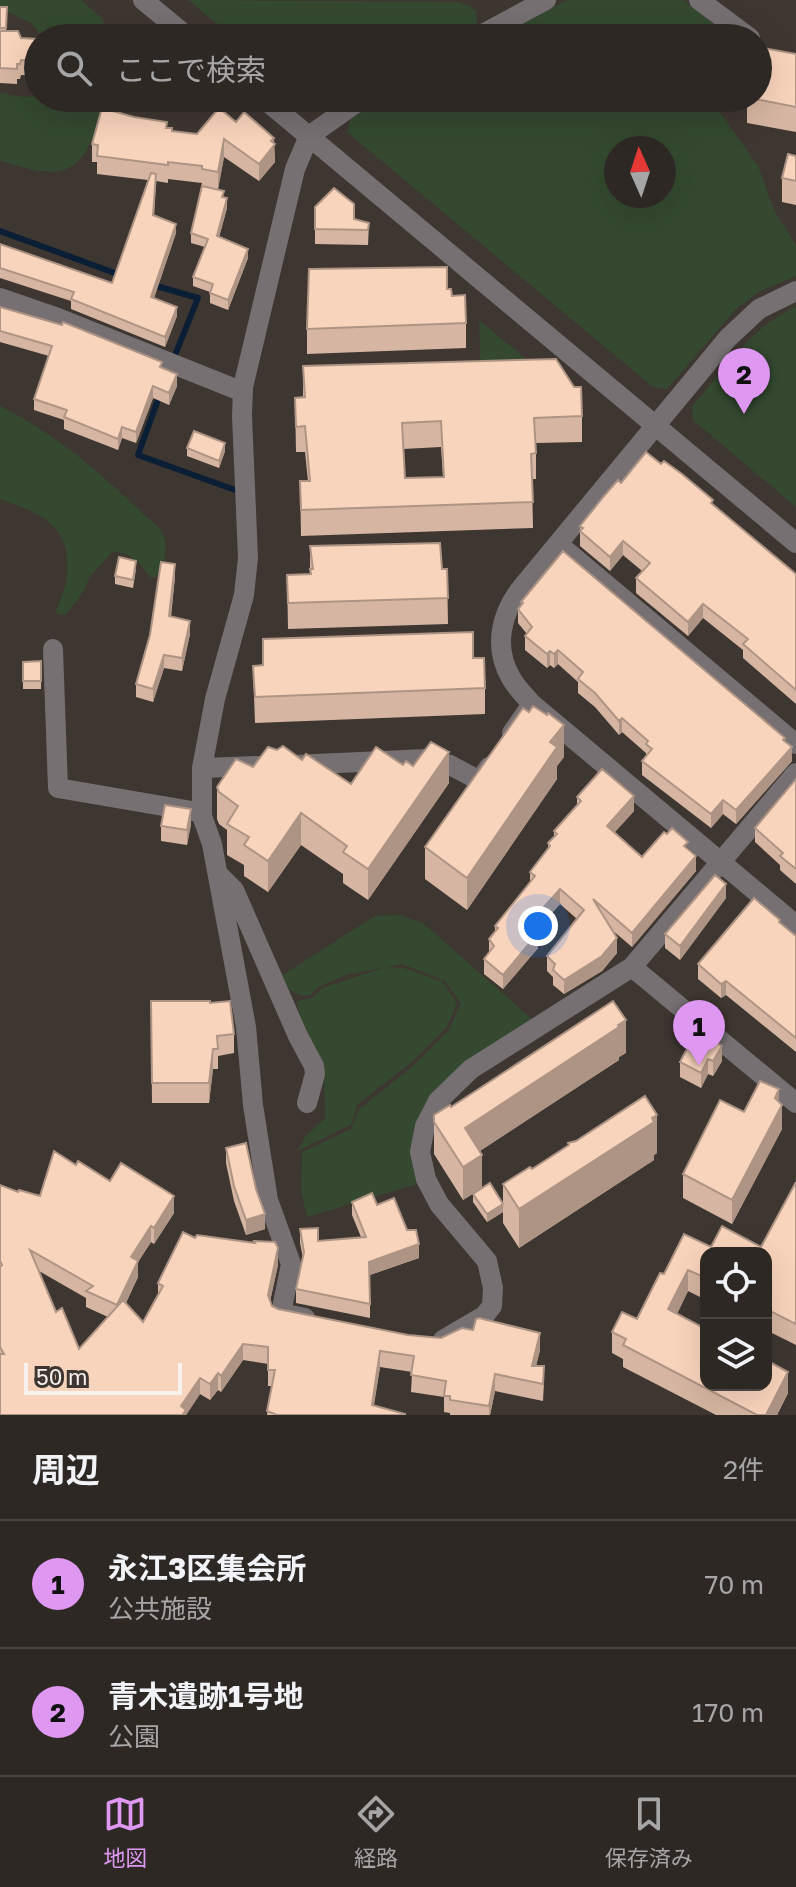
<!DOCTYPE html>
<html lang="ja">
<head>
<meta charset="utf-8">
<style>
  :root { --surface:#2e2825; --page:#3a3432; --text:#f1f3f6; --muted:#a7a6a7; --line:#494442; --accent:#de98f2 }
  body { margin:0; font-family:"Golos Text","Noto Sans JP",sans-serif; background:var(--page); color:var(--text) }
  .controls { position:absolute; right:24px; bottom:24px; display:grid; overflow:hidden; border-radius:16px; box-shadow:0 8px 32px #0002 }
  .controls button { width:72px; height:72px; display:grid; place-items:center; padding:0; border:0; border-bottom:2px solid var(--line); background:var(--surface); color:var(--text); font:40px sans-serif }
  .compass { position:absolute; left:604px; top:136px; width:72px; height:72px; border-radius:50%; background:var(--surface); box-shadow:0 8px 32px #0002; rotate:357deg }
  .scale { position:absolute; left:24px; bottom:20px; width:158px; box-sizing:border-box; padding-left:8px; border:4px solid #f8f2ef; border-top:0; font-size:22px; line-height:28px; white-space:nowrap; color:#f8f2ef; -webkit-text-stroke:6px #3e3631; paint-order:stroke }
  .you { position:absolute; left:538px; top:926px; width:28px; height:28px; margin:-20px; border:6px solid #fff; border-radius:50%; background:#1a73e8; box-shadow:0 0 0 12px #1a73e833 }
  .badge { display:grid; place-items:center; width:52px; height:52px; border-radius:50%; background:var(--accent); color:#111; font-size:26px; font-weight:700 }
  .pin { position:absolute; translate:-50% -66px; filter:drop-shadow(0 2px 4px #0008) }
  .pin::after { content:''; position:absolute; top:42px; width:28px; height:24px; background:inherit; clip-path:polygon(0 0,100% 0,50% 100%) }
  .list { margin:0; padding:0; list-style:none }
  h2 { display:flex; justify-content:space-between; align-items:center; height:104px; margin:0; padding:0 32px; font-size:34px }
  h2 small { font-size:26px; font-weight:400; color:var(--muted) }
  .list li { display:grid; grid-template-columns:52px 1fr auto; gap:24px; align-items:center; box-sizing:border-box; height:128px; padding:0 32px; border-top:2px solid var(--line) }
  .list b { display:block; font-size:30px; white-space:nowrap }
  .list p { margin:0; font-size:26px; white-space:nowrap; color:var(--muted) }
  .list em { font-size:26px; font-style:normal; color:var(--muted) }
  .icon { flex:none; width:44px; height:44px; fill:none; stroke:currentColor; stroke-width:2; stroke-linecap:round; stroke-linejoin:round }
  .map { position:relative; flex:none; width:796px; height:1415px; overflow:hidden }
  .search { position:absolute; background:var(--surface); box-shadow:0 8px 32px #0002; left:24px; right:24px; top:24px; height:88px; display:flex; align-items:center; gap:20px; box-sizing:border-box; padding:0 28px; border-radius:44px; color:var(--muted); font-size:30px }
  .sheet { height:360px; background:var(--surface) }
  nav { display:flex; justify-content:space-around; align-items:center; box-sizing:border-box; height:112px; border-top:2px solid var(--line); background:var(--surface); font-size:22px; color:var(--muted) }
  nav a { display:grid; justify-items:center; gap:4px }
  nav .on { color:var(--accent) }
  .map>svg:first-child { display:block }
  .green { fill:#344930; fill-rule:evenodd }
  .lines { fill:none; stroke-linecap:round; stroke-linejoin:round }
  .stream { stroke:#0a1f36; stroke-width:6 }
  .minor { stroke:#767072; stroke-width:20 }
  .tertiary { stroke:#767072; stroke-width:20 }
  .wall { fill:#d6b6a2; fill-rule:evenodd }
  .shaded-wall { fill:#ae9484 }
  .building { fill:#f9d4bc; stroke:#ae9484; stroke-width:2; fill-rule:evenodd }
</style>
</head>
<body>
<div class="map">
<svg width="796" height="1415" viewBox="0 0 796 1415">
  <rect width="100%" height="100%" fill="#3e3631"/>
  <path class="green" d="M0,0h81l21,18 7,20h-66l-12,-15 -31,-15z
    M188,0l267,2 13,3 8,6 1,15 -23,12h-220z
    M567,0h116l50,38h-236z
    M0,93l24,4 14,-1v2h67c-19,70 -31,89 -105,62z
    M386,98h324l48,68 17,46 21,33v31l-37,16 -23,17 -69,80 -14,-2 -306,-255 4,-15zM616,148h48v48h-48z
    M796,307v200l-103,-87 -1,-13c31,-36 59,-81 104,-100z
    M479,320l64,53 -62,2z
    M0,406c51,25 103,68 143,108 5,5 14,10 18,17 9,14 3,34 -5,46l-5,1c-11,-14 -19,-26 -39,-26l-23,26 -4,11 -19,26 -10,-1c2,-12 10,-24 11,-37 5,-52 -25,-63 -67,-78z
    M400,915l23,8 111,98 -86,57 -28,105 -113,34 -6,-26 1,-39 49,-23 8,-20 53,-42 37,-37 12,-27 -16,-22 -43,-17 -56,11 -28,12 -8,8 -9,1 -16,-9 -4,-11 94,-60z
    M386,967l18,1 39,14 14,22 -11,24 -33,33 -56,44 -6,20 -54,26 8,-14 20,-19 -1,-38 -5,-24 -17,-29 -5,-26 15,-3 10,-10z"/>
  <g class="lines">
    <path class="stream" d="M0,231l123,45
      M153,285l45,13 -23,57
      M160,394l-22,61 97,35"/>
    <path class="minor" d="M699,0l51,38
      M475,38l71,-38
      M796,291l-37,18 -31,29 -206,249c-21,26 -29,60 -11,91 5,9 14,18 21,26l264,221
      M0,298l58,20 185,74
      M558,544l238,200
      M53,649l5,139 134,23
      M512,733l20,-29
      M294,765l132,-6 24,6 30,16 9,-14
      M258,766l-56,2 13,-69 29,-104 4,-37 -6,-142 1,-29 52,-218 14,-33 54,-38
      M202,768v48l10,28 34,183 7,78 15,95 23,64 -10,49 24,5
      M220,876l14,14 64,146 16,30 1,8 -8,29
      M632,967l164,136
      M443,1340l41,-24 8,-10 1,-18 -6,-27 -48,-57 -13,-25 -6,-27 5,-26 13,-25 33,-32 161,-102 164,-194"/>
    <path class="tertiary" d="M143,0l46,38
      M263,98l533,445"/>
  </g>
  <path class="wall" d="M0,7h7l-1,24 15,7 17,1v37l-17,-1 -1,4h-3v5l-17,-1z
    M796,54v78l-49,-9v-25h11z
    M236,122l38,22 1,18 -16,19 -35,-24 -6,32 6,8 3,11 -8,29 29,21 -20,52 -18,-7v-11l-17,-6v-9l12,-30 -14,-4v-10l11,-50 -34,-4v4l-12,-2 -2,35 22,17 -22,65 23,18 -12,31 -94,-38v-8l-71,-23v-34l112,39 36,-103 -51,-6v-12h-5v-18l75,-16 5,3 25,3z
    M796,156v49l-14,-3v-24z
    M315,207l54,16 -1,22 -53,-1z
    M447,289l19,34v25l-159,6v-25z
    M0,307l162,61 15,18 -8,19 -16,-7 -17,45 -14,-5 -4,12 -54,-21v-9l-30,-10v-11l15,-43 -49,-14z
    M303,366l279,50v26l-46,1v36h-4l1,49 -232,8 -1,-55h8l-3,-29h-9l-1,-54 8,-1zM441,447l2,30 -38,1 -2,-29z
    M187,448l38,3 -6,17 -32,-12z
    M621,483l92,22 83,69v130l-53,-46v-8l-40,-32 -15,18 -52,-43v-15l6,-7 -19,-16 -13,16 -30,-25v-20z
    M310,546l132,23h5l1,55 -160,5 -1,-54 23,-1z
    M136,569l-3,19 -18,-4v-8z
    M175,577l-4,40 19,17 -8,37 -18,-3 -11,34 -17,-5v-13z
    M521,602l264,140 7,19 -56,63 -13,-10 -12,14 -69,-53v-14l4,-4v-4l-24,-21 -3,3 -24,-28 -17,-14v-11l-20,-18 -4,4 -4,-3 -3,3 -22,-18v-14l2,-2 -9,-11v-14l3,-3z
    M473,658l12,30v26l-230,9 -2,-57z
    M41,661v28h-18v-27z
    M564,757l-7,9v13l-90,131 -42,-31v-32z
    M302,760l49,24 52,-19 10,1 36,17 -81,117 -25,-17v-9l-42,-29 -33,47 -24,-16v-11l-17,-10v-25l-8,-6 -2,-5v-32l36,-20z
    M796,779v105l-16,-14v-5l-25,-23v-14z
    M577,797l57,14 -19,21 27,25 46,-8 8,22 -64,76 -20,-17 5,23 -15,18 -38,23 -11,-9v-8l-6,-6v-15l30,-37 -17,-15 -24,27 2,17 -35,41 -19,-15v-15l5,-6v-14l6,-7v-6l35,-44v-10l18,-23v-6l6,-6v-6l23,-25z
    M191,824l-4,21 -26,-4v-15z
    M726,898l-46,62 -15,-12v-14z
    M780,923l16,13v116l-70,-57 -5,3 -23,-19v-15z
    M151,1001l59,2 24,31v19l-16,3v13h-5l-4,34h-57z
    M696,1031l26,30 -9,15 -5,-2 -7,14 -21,-11v-15z
    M626,1053l-7,4v3l-140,91 3,37 -19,12 -29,-46v-39l17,-8z
    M779,1102l3,27 -50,95 -49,-26v-24l61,-62z
    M226,1148l39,81 -19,6 -12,-34 -8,-38z
    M657,1153l-3,2v5l-135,88 -16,-25v-11l-16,10 -14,-20v-8l30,10v-20l29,-15z
    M76,1165l98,48 -20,31 -3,-2 -13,20v15l-12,26 17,19 15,-27v-12l37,-45 83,27 -8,36 2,5 6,3 130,26 132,15 -4,16 8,17 -1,18 -48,-10 -5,24h-40v-2l-6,-1v-15l-33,-5 1,-20 -32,-5 -6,38 31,10h-138l5,-29h-4v-22l-25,-4 -22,32 -3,-2 -8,10 -10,-6 -14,21h-186v-230l18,7 22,4zM39,1271l47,27v9l22,10 -29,32 -23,-37z
    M796,1182v163l-30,-15v-77h-60v47l-18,-9 -11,23 111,79 -11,22h-61l-93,-48v-8l-11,-6v-21l25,-13 27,-45 47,-27h50z
    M352,1202l25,3 42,53 -49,17v43l-74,-15v-14l7,-31 -3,-15v-14l18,12 43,-4 -9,-22z"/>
  <path class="shaded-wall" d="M274,138l1,24 -16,19v-17l12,-23z
    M224,139v18l-6,32v-17z
    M227,198v10l-10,37v-9z
    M176,224v9l-25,74v-10z
    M248,249v9l-20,52v-10z
    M177,307v9l-12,31v-10z
    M177,374v12l-8,19v-12z
    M153,386v12l-17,45v-11z
    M122,427v11l-4,12v-11z
    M225,443v8l-6,17v-7z
    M623,541v14l-13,16v-14z
    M175,564v13l-6,52v-13z
    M703,604v14l-15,18v-14z
    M190,621v13l-8,37v-13z
    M558,650v14l-4,4v-14z
    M550,651v14l-3,3v-14z
    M164,655v13l-11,34v-13z
    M622,718v14l-3,3v-14z
    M564,725v32l-7,9v13l-90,131v-32l83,-136z
    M792,747v14l-56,63v-14z
    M449,752v31l-81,117v-31z
    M634,796v15l-27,29v-14z
    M723,800v14l-12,14v-14z
    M191,809v15l-4,21v-15z
    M301,813v32l-33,47v-31z
    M696,856v15l-64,76v-14z
    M726,884v14l-46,62v-14z
    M560,889v15l-32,36v-15z
    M538,933v15l-35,41v-14z
    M617,938v15l-15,18 -38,23v-14z
    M726,981v14l-5,3v-14z
    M626,1020v33l-7,4v3l-154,101v-33z
    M722,1046v15l-9,15v-15z
    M213,1049v20l-4,34v-20z
    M708,1059v15l-7,14v-15z
    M779,1089v23l3,-7v24l-50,95v-24z
    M657,1115v38l-3,2v5l-135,88v-39z
    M482,1155v33l-19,12v-33z
    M174,1196v17l-20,31v-16z
    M503,1204v8l-16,10v-8z
    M265,1214v15l-19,6v-15z
    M151,1226v16l-13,20v15l-21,44v-16l14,-48z
    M419,1244v14l-50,17v-13z
    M278,1248v17l-10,46v-16z
    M688,1270v21l-20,40v-22z
    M540,1333v17l-8,32v-16z
    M243,1344v16l-22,32v-16z
    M380,1351v16l-8,48v-10z
    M788,1372v21l-11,22h-11z
    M218,1373v17l-8,10v-16z
    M495,1374v17l-5,24h-1v-9z
    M200,1378v16l-14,21h-5v-9z"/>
  <path class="building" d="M0,7h7l-1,21h-6z
    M0,31h18l3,7 17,1v22l-17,-1 -1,4h-3v5l-17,-1z
    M758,47l38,7v53l-46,-9h8z
    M102,108l32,9 33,5 -1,6h6v3l25,3 22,-26 17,14 8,-10 30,26 -3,3 4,3 -16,20 -35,-25 -6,33 -16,-3v-3l-34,-4v3l-71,-9 1,-11 -6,-1z
    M788,154l8,2v25l-14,-3z
    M151,173l5,1 -3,41 23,9 -25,73 26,10 -12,30 -94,-38 3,-7 -74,-24v-24l112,39z
    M202,186l22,5 -2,6 5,1 -10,38 31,13 -20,51 -18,-7 3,-9 -20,-7 15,-38 -17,-6z
    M334,188l20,16v15l15,4 -1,7 -53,-1v-22z
    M447,267v22h4l1,7 13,-1 1,28 -159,6 2,-60z
    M0,307l62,18 1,-3 99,40 -2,5 17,7 -8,19 -16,-7 -17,46 -14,-5 -4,12 -54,-22 3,-7 -33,-11 18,-53 -52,-15z
    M556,359l18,28h7l1,29 -48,2 2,35 -5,1 2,48 -232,8 -1,-29h10l-5,-55 -9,1 -1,-29 10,-1 -2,-31zM441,421l3,56 -39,1 -3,-55z
    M194,431l31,12 -6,18 -32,-13z
    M646,452l15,12 3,-3 18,13 31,26 -2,3 85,71v116l-53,-46 5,-5 -45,-35 -15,18 -52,-44 14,-15 -27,-22 -13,16 -30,-26 3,-3 -3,-2 24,-30 14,-16 3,3z
    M440,543l2,26h5l1,29 -160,5 -1,-28 24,-1 -1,-5h3l-3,-23z
    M563,551l222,187 -2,2 9,7 -56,63 -13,-10 -12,14 -69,-53 10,-12 -6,-5 2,-3 -26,-23 -3,3 -24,-28 -17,-14 5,-7 -25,-22 -4,4 -4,-3 -3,3 -22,-18 7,-9 -14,-18 5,-6 -2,-1z
    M119,557l17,4 -3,19 -18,-4z
    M161,562l14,2 -6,52 21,5 -8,37 -18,-3 -11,34 -17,-5 14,-49z
    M473,632v26h11l1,30 -230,9 -2,-31 10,-1v-26z
    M41,661v20h-18v-19z
    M533,706l14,9 1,-2 16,12 -14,17 7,5 -90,131 -42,-31 98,-139 6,4z
    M431,742l18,10 -81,117 -25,-17 4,-6 -46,-33 -33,48 -24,-16 5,-8 -22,-13 11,-18 -19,-14 -2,-5 19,-28 17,8 15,-20 9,3 6,-4 19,14 4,-6 45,30 25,-37 27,18 3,-4 7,5z
    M602,769l32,27 -27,30 35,31 22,-25 3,2 5,-6 16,14 -4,4 12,10 -64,77 -39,-34 24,39 -15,18 -38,24 -11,-10 2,-6 -8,-8 37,-46 -24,-21 -32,36 10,8 -35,42 -19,-16 10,-13 -5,-7 9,-11 -3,-2 40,-50 -5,-4 20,-26 -2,-3 9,-9 -3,-3 27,-30 -4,-4z
    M796,779v90l-16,-13 3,-3 -28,-25z
    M165,805l26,4 -4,21 -26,-4z
    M715,875l11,9 -46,62 -15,-12z
    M754,898l26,22 -1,2 17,14v102l-70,-57 -5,3 -23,-20z
    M151,1001h59v2l20,-2 4,33 -17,2 1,13h-5l-4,34h-57z
    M613,1001l13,19 -8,5 1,2 -154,101 17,27 -19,12 -29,-45v-7l16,-10 1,2z
    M696,1031h6l20,15 -9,15 -5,-2 -7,14 -21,-11z
    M760,1081l19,8 -4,9 7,7 -50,95 -49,-26 37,-74 24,12z
    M645,1096l12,19 -5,3 2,4 -135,87 -16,-25 27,-17 2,2 37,-24 -1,-2 8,-2z
    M246,1143l10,46 9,25 -19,6 -12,-34 -8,-38z
    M54,1151l22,14 2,-4 32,20 11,-18 53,33 -20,32 -3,-2 -20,31 7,4 -21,44 -31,-14 7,-5 -63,-36 26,62 6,-4 17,41 44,-49 20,22 20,-36 -5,-3 25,-51 12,6 2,-3 58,8 -1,-2 21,1 3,6 -10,47 4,11 6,3 130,26 33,3 21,-10 11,2 3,-11 3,-1 61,15 -8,33h12l-1,18 -48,-10 -6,32 -39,-6v-4h-6l2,-15 -35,-6 3,-19 -34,-5 -8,54 33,9v1h-128l-10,-4 8,-41h-7v-23l-25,-3 -22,32 -3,-3 -8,11 -10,-6 -19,28 5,4 -3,4 2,1h-185v-61h4l-4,-7v-80l2,-2 -2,-4v-76l18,7 1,-2 21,6z
    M796,1182v142l-30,-15v-56h-60v25l-18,-8 -20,39 38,20v56h60v-25l22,12 -22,43h-9l-134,-70 3,-6 -14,-7 10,-20 15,7 23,-46 4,1 20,-40 27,13 11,-21 39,21z
    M490,1183l13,21 -16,10 -14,-20z
    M372,1193l5,12 17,-7 13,32h9l3,14 -50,18 1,42 -74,-15 8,-37 -4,-23 18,-1v13l48,-4 -14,-35z"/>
</svg>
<div class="controls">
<button><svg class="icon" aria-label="locate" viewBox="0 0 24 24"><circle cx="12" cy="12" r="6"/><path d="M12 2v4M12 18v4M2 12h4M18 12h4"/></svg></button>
<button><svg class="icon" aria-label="layers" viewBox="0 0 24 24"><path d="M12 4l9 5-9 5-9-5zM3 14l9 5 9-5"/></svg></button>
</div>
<svg class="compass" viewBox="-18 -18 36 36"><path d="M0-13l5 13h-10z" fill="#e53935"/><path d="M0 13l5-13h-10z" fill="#a7a6a7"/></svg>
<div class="scale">50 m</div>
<div class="you"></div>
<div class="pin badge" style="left:699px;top:1066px">1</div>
<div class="pin badge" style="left:744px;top:414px">2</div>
<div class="search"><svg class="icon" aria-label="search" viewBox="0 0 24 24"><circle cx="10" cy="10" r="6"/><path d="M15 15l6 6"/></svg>ここで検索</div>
</div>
<section class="sheet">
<h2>周辺<small>2件</small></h2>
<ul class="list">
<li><span class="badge">1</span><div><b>永江3区集会所</b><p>公共施設</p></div><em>70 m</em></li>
<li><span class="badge">2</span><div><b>青木遺跡1号地</b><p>公園</p></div><em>170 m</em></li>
</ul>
</section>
<nav>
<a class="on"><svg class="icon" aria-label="map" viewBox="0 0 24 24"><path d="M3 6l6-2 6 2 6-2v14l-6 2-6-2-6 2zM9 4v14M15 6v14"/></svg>地図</a>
<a><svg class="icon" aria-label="directions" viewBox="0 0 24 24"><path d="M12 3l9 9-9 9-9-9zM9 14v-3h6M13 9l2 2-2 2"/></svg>経路</a>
<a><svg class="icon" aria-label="saved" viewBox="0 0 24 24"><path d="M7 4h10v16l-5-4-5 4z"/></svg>保存済み</a>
</nav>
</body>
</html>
